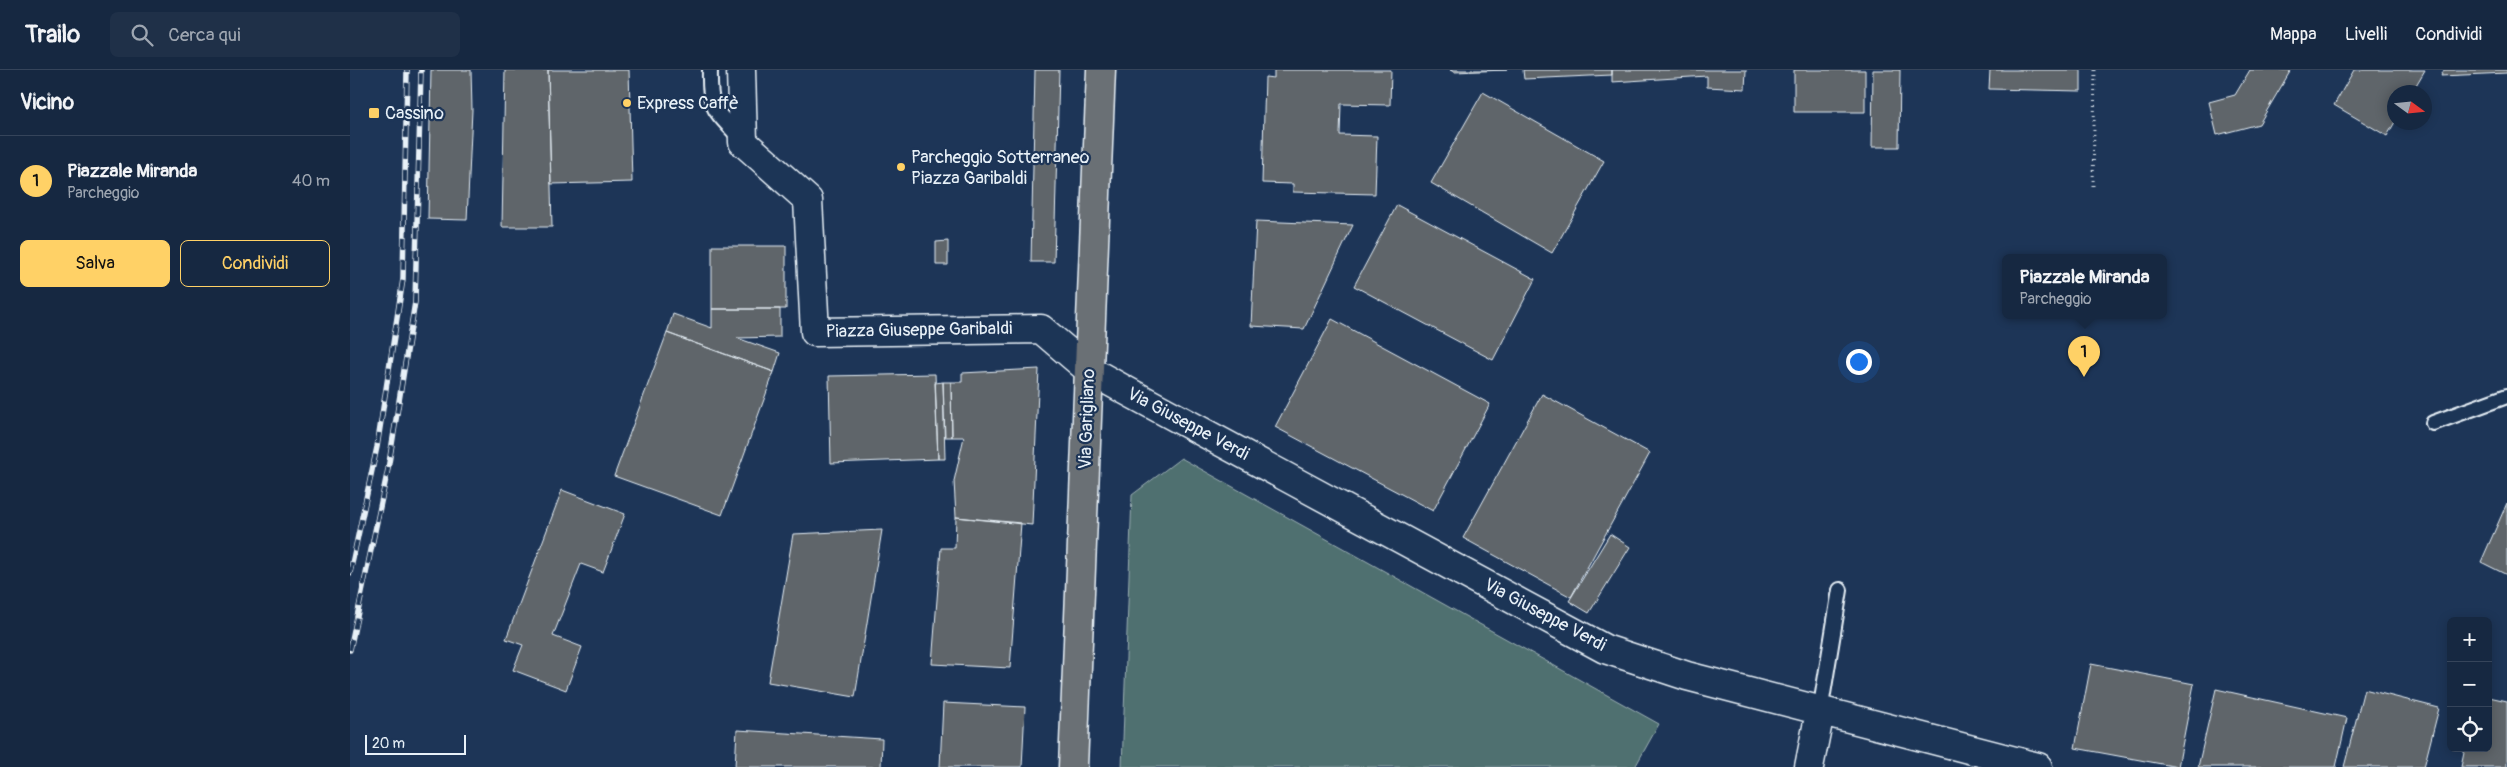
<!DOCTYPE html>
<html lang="it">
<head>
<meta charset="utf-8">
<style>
  :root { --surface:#162841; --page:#1f3048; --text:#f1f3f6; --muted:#9ea6b1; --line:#35445a; --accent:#ffd166 }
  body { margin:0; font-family:Pangolin,sans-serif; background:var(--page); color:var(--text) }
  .controls { position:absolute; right:15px; bottom:15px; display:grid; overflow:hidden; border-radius:8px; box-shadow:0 2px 12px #0003 }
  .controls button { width:45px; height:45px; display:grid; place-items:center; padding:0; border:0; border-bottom:1px solid var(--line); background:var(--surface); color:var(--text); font:25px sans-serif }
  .compass { position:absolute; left:2037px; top:15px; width:45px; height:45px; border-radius:50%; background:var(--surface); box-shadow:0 2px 12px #0003; rotate:105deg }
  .scale { position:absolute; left:15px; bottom:12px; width:101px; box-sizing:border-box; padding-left:5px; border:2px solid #e8f1f8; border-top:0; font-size:14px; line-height:18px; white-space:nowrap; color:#e8f1f8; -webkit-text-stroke:4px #1d3557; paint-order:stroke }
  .you { position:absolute; left:1508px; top:291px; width:18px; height:18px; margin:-12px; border:4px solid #fff; border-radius:50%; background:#1a73e8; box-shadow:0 0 0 8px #1a73e833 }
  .badge { display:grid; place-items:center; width:32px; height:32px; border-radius:50%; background:var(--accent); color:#111; font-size:16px; font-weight:700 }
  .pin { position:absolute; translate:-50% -41px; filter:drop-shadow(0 1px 2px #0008) }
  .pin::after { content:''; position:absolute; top:26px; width:18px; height:15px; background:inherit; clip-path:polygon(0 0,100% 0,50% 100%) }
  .popup { position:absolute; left:1652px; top:184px; width:165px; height:65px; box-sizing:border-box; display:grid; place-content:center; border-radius:8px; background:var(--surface); filter:drop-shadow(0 1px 4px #0005); font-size:16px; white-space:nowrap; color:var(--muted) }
  .popup b { font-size:19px; color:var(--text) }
  .popup::after { content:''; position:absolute; left:50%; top:100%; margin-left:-10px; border:10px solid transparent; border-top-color:var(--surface) }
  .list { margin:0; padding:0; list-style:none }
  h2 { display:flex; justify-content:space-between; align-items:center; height:65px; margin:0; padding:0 20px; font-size:21px }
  h2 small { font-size:16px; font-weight:400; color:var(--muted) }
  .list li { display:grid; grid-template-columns:32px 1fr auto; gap:15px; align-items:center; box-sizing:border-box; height:90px; padding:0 20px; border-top:1px solid var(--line) }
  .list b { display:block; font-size:19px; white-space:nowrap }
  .list p { margin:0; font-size:16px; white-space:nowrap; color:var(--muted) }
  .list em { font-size:16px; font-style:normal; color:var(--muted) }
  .actions { display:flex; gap:10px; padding:15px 20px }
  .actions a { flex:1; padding:11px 0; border:1px solid var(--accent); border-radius:8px; text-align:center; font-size:18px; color:var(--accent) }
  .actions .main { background:var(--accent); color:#111 }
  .icon { flex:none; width:28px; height:28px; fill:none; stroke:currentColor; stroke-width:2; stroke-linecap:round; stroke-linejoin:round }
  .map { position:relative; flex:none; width:2157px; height:697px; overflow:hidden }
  header { display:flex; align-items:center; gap:30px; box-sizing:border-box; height:70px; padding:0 25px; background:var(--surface); border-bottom:1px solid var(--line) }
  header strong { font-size:24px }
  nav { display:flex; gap:28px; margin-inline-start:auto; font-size:18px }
  .search { width:350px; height:45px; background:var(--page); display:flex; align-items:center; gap:12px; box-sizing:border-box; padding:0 18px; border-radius:8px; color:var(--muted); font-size:19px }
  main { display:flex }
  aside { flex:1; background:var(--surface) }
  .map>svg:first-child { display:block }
  .green { fill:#50706f; stroke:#9cb0b4 }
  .building { fill:#5e656a; stroke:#e8f1f8 }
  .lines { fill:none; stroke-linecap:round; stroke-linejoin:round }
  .service-casing { stroke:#e8f1f8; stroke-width:18 }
  .minor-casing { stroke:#e8f1f8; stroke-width:31 }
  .primary-casing { stroke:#e8f1f8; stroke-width:31 }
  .path { stroke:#e8f1f8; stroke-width:3; stroke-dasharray:1 4; stroke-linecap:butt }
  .service { stroke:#1d3557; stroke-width:14 }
  .minor { stroke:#1d3557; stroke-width:28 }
  .primary { stroke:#6b6f75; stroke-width:28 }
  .rail-casing { stroke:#e8f1f8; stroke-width:5.5 }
  .rail { stroke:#1d3557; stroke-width:4; stroke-dasharray:11; stroke-linecap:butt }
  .poi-dot { fill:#ffd166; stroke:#1d3557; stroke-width:2 }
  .labels { text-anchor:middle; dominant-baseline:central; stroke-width:4.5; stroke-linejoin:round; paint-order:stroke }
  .poi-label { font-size:18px; fill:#e8f1f8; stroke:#1d3557; text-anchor:start }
  .street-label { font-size:18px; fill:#e8f1f8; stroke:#1d3557 }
</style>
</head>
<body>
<header>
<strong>Trailo</strong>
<div class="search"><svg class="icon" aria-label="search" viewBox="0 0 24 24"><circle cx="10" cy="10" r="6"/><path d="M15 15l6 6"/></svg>Cerca qui</div>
<nav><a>Mappa</a><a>Livelli</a><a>Condividi</a></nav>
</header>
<main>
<aside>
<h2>Vicino<small></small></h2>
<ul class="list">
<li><span class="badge">1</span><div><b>Piazzale Miranda</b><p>Parcheggio</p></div><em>40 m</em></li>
</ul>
<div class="actions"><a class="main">Salva</a><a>Condividi</a></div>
</aside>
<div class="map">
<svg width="2157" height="697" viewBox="0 0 2157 697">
  <rect width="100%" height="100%" fill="#1d3557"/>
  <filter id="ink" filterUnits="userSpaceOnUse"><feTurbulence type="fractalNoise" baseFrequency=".02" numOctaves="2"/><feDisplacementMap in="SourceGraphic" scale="10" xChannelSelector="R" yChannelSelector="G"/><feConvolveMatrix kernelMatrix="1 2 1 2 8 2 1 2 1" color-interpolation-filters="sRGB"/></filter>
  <g filter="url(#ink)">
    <path class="green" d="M831,388l478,266 -24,43h-513l10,-272z"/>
    <path class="building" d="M81,0h40l1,40 -5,110 -39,-1z
      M155,0h43l4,157h-50z
      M198,0h81l3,112 -81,2z
      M685,0h24l-5,192h-23z
      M924,0h117l-1,35 -49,-1 -1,31 37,1 -2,58 -82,-2v-8l-31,-1 3,-106 9,1z
      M1100,0h57l-53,2z
      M1173,0h89v5l-88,4z
      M1262,0h134l-1,19 -38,-2v-11l-95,6z
      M1444,0h71v42h-71z
      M1523,0h27l-1,77h-27z
      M1640,0h91v21l-92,-2z
      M1900,0h41l-32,54 -42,11 -8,-33 26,-7z
      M2004,0h71l-13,22h-18l1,30 -8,14 -53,-31z
      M2094,0h63v3l-66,3z
      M1133,22l121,69 -52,92 -121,-70z
      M1047,135l138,74 -42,81 -139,-74z
      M906,151l97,4 -49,104 -53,-3z
      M598,171v24h-12v-23z
      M362,176h74v63h-74z
      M362,239h68v28l-43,1 43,15 -6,19 -107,-39 6,-19 39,14z
      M982,249l158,85 -57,107 -158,-84z
      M317,263l107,39 -52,143 -108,-39z
      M689,299l-7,156 -76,-8 -2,-36 10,-44h-12l-1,-55h11v-9z
      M585,304l3,85 -107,4 -2,-87z
      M593,312h8l1,55h-7z
      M593,312l2,77h-7l-3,-76z
      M1192,324l108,59 -79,144 -108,-59z
      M212,420l63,24 -22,58 -22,-8 -28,72 29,11 -16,43 -53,-20 10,-25 -17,-6z
      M2157,433v72l-26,-13z
      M606,447l65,6 -11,145 -78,-4 9,-116h14z
      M532,460l-27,167 -87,-15 25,-148z
      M1260,464l20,13 -41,66 -20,-12z
      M1741,594l103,20 -16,83 -103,-19z
      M1866,619l131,29 -11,49h-138z
      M2014,619l75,19 -15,59h-80z
      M2139,627l18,4v66h-46l4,-19h23z
      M593,633l82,4 -3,60h-82z
      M387,660l145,9 -1,28h-146z"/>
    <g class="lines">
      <defs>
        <path id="service" d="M360,0c-1,40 4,39 30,68
          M2083,353l74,-27
          M1470,642l20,-122"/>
        <path id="minor" d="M391,0l2,72 65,58 7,132 226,-3 48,41 36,20 480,259 82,27 351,91
          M1459,697l11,-55"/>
        <path id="primary" d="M723,697l28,-697"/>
      </defs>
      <use href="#service" class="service-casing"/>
      <use href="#minor" class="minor-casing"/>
      <use href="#primary" class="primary-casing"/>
      <path class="path" d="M1743,116l2,-116"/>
      <use href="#service" class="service"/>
      <use href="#minor" class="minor"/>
      <use href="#primary" class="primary"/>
      <defs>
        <path id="rail" d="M0,503l27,-126 26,-168 4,-209
          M0,580l38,-181 27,-167 6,-232"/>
      </defs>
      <use href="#rail" class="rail-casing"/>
      <use href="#rail" class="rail"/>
    </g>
  </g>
  <g class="poi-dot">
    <circle cx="277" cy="33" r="5"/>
    <rect x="18" y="37" width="12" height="12" rx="2.5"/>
    <circle cx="551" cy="97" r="5"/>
  </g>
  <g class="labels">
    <g class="poi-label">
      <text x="287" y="33">Express Caffè</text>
      <text x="35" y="43">Cassino</text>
      <text x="561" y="87">Parcheggio Sotterraneo<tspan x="561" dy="21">Piazza Garibaldi</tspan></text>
    </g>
    <g class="street-label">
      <text transform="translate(569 260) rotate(-1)">Piazza Giuseppe Garibaldi</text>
      <text transform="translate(737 349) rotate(-88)">Via Garigliano</text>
      <text transform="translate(838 354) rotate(28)">Via Giuseppe Verdi</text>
      <text transform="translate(1195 545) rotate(28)">Via Giuseppe Verdi</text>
    </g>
  </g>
</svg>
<div class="controls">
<button>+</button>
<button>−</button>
<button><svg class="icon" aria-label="locate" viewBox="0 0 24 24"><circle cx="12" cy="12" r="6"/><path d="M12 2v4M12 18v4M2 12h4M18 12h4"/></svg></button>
</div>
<svg class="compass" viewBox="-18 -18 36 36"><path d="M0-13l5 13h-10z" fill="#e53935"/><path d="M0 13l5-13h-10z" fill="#9ea6b1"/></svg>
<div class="scale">20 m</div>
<div class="you"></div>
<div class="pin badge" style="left:1734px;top:307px">1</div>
<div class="popup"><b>Piazzale Miranda</b>Parcheggio</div>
</div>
</main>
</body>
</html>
